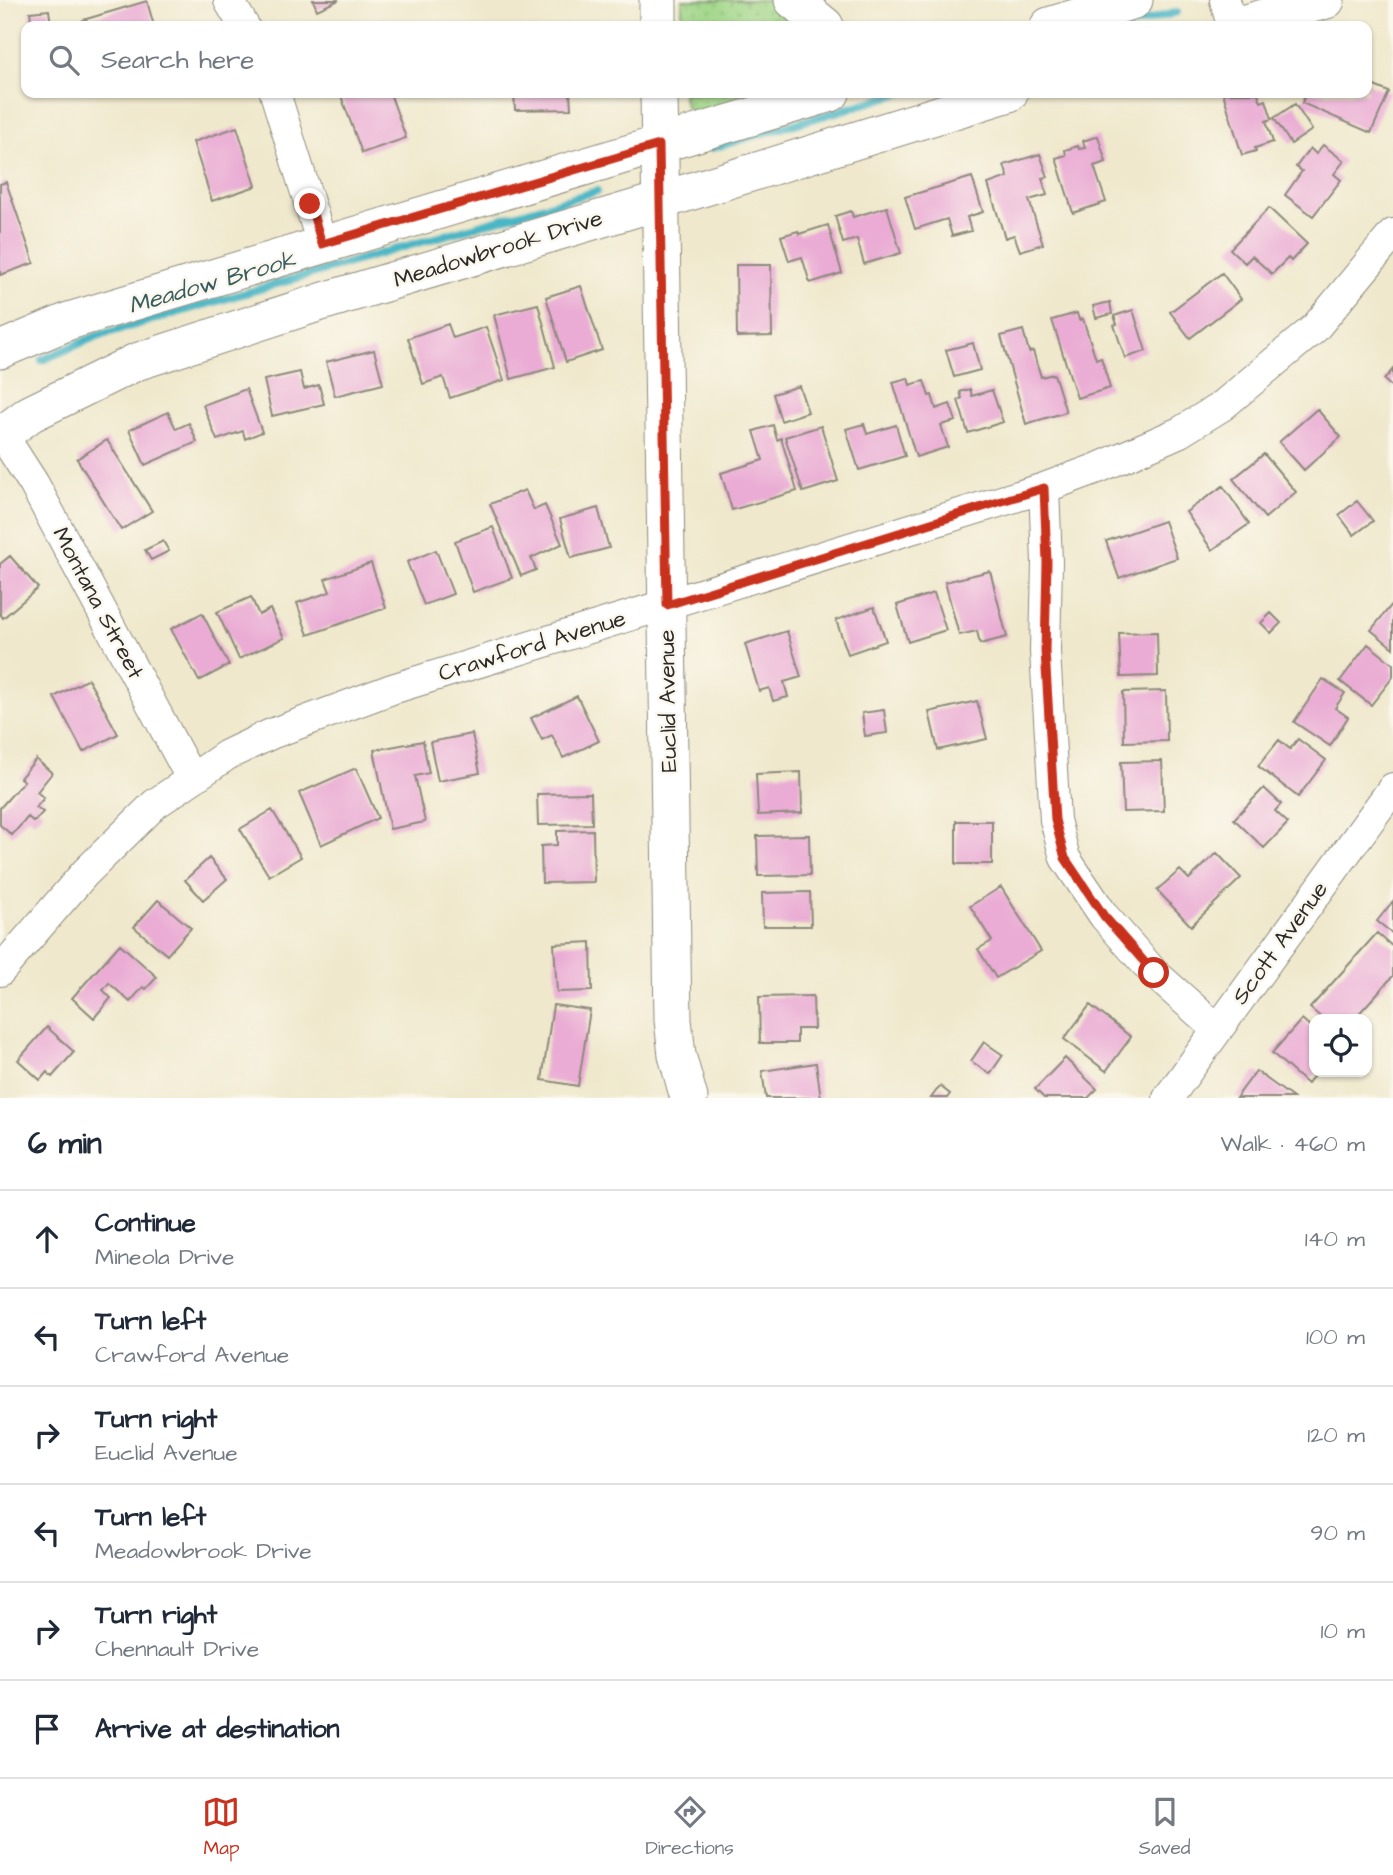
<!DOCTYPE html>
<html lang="en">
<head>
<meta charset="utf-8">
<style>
  :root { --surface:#fff; --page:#f6f6f7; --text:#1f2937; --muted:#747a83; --line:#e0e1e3; --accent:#c8321e }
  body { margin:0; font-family:"Architects Daughter",sans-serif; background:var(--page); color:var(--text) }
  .controls { position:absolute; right:21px; bottom:21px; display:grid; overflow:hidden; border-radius:14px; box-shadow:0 2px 5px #0004 }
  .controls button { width:63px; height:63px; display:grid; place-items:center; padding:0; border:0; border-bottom:2px solid var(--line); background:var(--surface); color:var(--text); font:35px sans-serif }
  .stop { position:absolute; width:21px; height:21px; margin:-16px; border:5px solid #c8321e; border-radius:50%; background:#fff }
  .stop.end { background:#c8321e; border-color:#fff; box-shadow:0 2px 7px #0008 }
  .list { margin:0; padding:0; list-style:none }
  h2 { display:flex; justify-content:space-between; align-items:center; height:91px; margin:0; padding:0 28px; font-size:30px }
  h2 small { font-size:23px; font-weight:400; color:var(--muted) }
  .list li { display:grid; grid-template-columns:46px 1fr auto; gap:21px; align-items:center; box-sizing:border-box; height:98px; padding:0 28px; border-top:2px solid var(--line) }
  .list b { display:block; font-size:26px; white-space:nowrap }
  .list p { margin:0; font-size:23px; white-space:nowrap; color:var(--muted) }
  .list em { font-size:23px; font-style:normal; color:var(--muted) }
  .icon { flex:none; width:38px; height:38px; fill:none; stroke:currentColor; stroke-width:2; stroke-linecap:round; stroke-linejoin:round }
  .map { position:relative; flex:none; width:1393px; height:1098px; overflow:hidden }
  .search { position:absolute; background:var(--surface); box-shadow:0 2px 5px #0004; left:21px; right:21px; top:21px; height:77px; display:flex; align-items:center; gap:18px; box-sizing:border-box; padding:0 24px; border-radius:14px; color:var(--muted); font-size:26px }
  .sheet { height:679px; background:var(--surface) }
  nav { display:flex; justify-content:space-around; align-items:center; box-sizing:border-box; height:98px; border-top:2px solid var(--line); background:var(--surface); font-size:19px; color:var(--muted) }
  nav a { display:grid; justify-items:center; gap:4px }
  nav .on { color:var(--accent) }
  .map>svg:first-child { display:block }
  .grass { fill:url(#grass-dots); stroke:#658058; stroke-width:2 }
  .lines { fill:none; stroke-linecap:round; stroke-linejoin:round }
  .stream { stroke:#49b6c5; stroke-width:8 }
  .building { fill:#eaacd4 }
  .minor-casing { stroke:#8d8a7c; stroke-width:32 }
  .tertiary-casing { stroke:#8d8a7c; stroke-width:39 }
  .minor { stroke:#fff; stroke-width:30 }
  .tertiary { stroke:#fff; stroke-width:37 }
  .route { stroke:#c8321e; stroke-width:9 }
  .labels { text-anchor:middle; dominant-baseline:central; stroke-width:5; stroke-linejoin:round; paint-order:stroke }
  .street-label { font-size:23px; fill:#2b2b2b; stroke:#fbf7ec }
  .water-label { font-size:24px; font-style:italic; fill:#365c61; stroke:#fbf7ec }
</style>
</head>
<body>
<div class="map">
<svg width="1393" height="1098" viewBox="0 0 1393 1098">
  <defs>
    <pattern id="grass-dots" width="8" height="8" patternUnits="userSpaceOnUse" patternTransform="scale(1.75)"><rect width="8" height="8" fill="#9fd586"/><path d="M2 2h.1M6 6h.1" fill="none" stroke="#89b774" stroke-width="1.8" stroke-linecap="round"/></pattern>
  </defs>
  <rect width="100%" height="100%" fill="#fbf7ec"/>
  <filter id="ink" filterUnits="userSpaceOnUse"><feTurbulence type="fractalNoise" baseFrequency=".0143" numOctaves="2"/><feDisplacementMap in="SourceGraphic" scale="14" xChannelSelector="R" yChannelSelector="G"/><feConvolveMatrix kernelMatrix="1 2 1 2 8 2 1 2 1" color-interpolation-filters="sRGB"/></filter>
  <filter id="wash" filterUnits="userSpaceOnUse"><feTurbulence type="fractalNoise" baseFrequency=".00686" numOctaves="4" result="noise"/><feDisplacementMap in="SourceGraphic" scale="28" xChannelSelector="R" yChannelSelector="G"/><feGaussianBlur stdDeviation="1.57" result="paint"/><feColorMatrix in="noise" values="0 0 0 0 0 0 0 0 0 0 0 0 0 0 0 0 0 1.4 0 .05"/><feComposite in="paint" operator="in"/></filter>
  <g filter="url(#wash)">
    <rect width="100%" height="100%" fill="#efe8cc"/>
    <path class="grass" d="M682,0h98l29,26h-127z
      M683,93h87l-69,20c-14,0 -18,-8 -18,-20z"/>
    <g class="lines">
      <path class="stream" d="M1129,26l48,-14
        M712,148l189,-55
        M42,360l55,-24 500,-145"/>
    </g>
    <g id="blocks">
      <path class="building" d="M313,0h26l-22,10z
        M147,1l7,25h-70l-1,-6z
        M49,10l2,15 -19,1 -2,-14z
        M1367,83l22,9 -18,41 -69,-30 4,-10h61z
        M340,93h50l16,45 -44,15z
        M514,93h56l1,16 -56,1z
        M1223,93h35l3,9 5,-2 6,19 -6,2 7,21 -18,6 1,3 -14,4z
        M1295,104l17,26 -21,14 -17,-26z
        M237,127l19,59 -44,15 -19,-59z
        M1098,136l8,26 -12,4 12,36 -33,11 -17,-55 10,-3 -1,-5 13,-4 1,3 6,-1 -2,-7z
        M1323,145l21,16 -10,13 7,6 -28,36 -28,-21 17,-24 -6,-4 14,-19 6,6z
        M1040,154l8,23 -6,1 5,17 -18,5 14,44 -23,7 -6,-16 -9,3 -17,-54 20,-7 -4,-12z
        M972,177l11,35 -16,5 4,14 -19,5 -5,-17 -32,10 -10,-32z
        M6,182l28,81 -34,12v-91z
        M887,207l14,46 -37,11 -7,-25 -14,4 -8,-27 16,-5 2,6z
        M1269,208l38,36 -16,17 -3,-3 -16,16 -20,-18 -7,7 -15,-14z
        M828,225l14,48 -32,10 -8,-26 -13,4 -8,-25 17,-5 1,3z
        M736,265h35l1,71 -35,1z
        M1222,273l19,26 -51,39 -20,-26z
        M581,286l21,64 -36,12 -20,-65z
        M1110,302l2,12 -16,4 -3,-12z
        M538,304l17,63 -44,12 -17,-64z
        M1133,310l13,41 -21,7 -11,-33 3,-1 -3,-8z
        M1077,313l2,7 4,-1 13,40 5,-2 9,31 -33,10 -25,-78z
        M448,324l5,14 33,-11 18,53 -54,18 -7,-21 -20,7 -15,-46z
        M1023,330l6,22 4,-1 8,26 13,-3 12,38 -40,12 -25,-88z
        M973,343l7,27 -26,7 -8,-27z
        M374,350l9,34 -48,12 -9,-34z
        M1393,369v19l-9,-8z
        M300,372l4,17 15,-4 5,19 -52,12 -8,-36z
        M908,378l2,7 14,-4 5,15 3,-1 4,14 14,-5 6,17 -15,4 7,22 -32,10 -23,-75z
        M799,386l9,26 -27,9 -8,-27z
        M246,389l16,43 -17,7 -2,-8 -26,9 -14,-35z
        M970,389l2,7 20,-6 11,32 -35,11 -10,-33 4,-2 -2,-6z
        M1317,409l24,28 -37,33 -25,-28z
        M168,412l8,17 13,-6 8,19 -52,23 -16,-35z
        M864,424l3,10 29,-9 9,31 -46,14 -13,-41z
        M773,425l4,15 4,-2 16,53 -65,19 -11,-37 42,-13 -9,-29z
        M821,426l17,55 -35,11 -18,-55z
        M107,440l45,71 -31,19 -44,-71z
        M1264,454l32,38 -31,26 -32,-39z
        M1223,486l26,38 -37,26 -26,-38z
        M525,490l9,20 11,-5 17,39 -31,14 5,12 -15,6 -31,-72z
        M1357,501l16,20 -19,14 -15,-20z
        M598,508l11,40 -38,10 -11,-39z
        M1164,521l13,37 -58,20 -13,-37z
        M493,527l19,51 -39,14 -18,-51z
        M163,541l6,10 -18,9 -6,-10z
        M436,550l17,44 -29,11 -17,-43z
        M10,556l28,32 -35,30 -3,-4v-50z
        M371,563l15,45 -78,27 -11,-32 33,-11 -5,-13z
        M990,571l17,66 -27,7 -3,-13 -18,4 -14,-53z
        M934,593l12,37 -38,12 -11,-37z
        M251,597l8,18 11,-6 14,29 -45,21 -22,-47z
        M1393,603v45l-22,-18z
        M874,607l12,34 -38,13 -12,-34z
        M202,613l27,52 -30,16 -28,-52z
        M1271,613l10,10 -10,10 -10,-10z
        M787,631l14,46 -17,5 4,15 -15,4 -4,-13 -10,3 -14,-47z
        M1157,632l1,44 -37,1 -2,-44z
        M1368,644l25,20v13l-22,28 -31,-24z
        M88,679l30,55 -35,18 -29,-55z
        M1323,679l22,14 -10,15 13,9 -18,29 -36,-24z
        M1166,691l1,50 -43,1 -1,-50z
        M577,696l22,45 -36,17 -11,-23 -10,5 -11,-22z
        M977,701l10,38 -49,11 -9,-38z
        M884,710l3,23 -22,3 -3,-23z
        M472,734l8,39 -42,8 -8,-39z
        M1298,739l28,21 -28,37 -40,-31 21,-26 11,9z
        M423,741l6,32 -14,3 10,46 -35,7 -16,-79z
        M36,759l16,14 -15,19 7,6 -8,9 7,5 -9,10 -6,-5 -16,18 -12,-10v-17l24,-27 -4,-3z
        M1162,761l2,50 -41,1 -2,-50z
        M356,768l22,50 -57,27 -22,-52z
        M801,772l1,41 -44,2 -2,-41z
        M1264,788l17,16 -6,7 13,12 -24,25 -30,-29z
        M591,793l1,31 -54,1 -1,-31z
        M272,810l29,47 -32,19 -29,-47z
        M956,821h36v43h-36z
        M593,830l1,52 -52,1 -1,-37 16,-1v-14z
        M809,835l1,40 -52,1 -1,-40z
        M1217,853l24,25 -50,48 -34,-36 23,-20 9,9z
        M209,858l18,21 -24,21 -18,-20z
        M1001,887l40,64 -45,27 -18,-29 14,-8 -22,-35z
        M810,892l1,34h-48l-1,-33z
        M158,900l33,28 -24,27 -33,-28z
        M1393,901v33l-16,-13z
        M1377,933l16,14v29l-39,43 -6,-2 -2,2h-23l-13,-11z
        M591,942l1,49 -35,1 -3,-48z
        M120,944l37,33 -11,12 -3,-2 -13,15 -21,-19 -6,7 8,8 -17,20 -22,-20z
        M813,996l1,33h-17v14h-37l-1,-46z
        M553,1005l37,5 -12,76 -36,-6z
        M1090,1005l41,32 -25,34 -42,-32z
        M1302,1019l12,11v42h3l-10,12 -35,-31z
        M47,1027l27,25 -22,25 -5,-5 -7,8 -22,-20z
        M984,1042l19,13 -13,19 -19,-13z
        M1065,1058l32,31 -9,9h-44l-9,-9z
        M816,1063l5,35h-55l-4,-27z
        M1256,1071l37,27h-57z
        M940,1086l10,8 -3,4h-16z"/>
    </g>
  </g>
  <g filter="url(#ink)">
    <use href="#blocks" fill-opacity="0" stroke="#8d8a7c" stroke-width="2"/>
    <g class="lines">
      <defs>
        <path id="minor" d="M1225,0l7,26
          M229,1l15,25
          M275,93l47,151
          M0,431l34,53 157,294
          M1044,488l3,74 -2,89 10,169 10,38 39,58 50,57 63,56
          M0,971l85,-98 70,-69 72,-49 44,-21 121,-45 652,-201 54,-20 82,-36 42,-26 93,-78 78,-94
          M1168,1098l225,-310"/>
        <path id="tertiary" d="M658,0v26
          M793,0l32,26
          M1049,26l85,-26
          M1236,26l90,-26
          M659,93l14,927 4,35 12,43
          M0,350l69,-29 762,-228
          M0,436l30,-22 106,-52 185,-60 339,-101 349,-108"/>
      </defs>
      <use href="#minor" class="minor-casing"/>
      <use href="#tertiary" class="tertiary-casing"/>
      <use href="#minor" class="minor"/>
      <use href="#tertiary" class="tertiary"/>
    </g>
  </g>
  <g class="lines" filter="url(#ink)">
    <path class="route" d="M310,204l12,40 337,-99 8,460 377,-117 3,74 -2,89 10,169 10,38 39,58 50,57"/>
  </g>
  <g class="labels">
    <g class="street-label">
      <text transform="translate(498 249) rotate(-17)">Meadowbrook Drive</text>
      <text transform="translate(98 603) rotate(62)">Montana Street</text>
      <text transform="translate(532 646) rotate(-17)">Crawford Avenue</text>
      <text transform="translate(668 701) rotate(-91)">Euclid Avenue</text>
      <text transform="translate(1280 943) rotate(-54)">Scott Avenue</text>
    </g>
    <g class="water-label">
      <text transform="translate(212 283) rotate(-16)">Meadow Brook</text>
    </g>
  </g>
</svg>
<div class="controls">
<button><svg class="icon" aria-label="locate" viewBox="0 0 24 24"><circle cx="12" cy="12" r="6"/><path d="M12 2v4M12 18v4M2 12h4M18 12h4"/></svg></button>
</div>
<div class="stop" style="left:1154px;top:973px"></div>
<div class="stop end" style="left:310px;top:204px"></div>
<div class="search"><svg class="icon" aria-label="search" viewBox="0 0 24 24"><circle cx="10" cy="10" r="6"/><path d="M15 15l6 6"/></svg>Search here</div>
</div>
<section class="sheet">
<h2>6 min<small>Walk · 460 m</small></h2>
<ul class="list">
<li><svg class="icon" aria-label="ahead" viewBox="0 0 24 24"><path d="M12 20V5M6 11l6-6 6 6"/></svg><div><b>Continue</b><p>Mineola Drive</p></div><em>140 m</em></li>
<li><svg class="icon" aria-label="left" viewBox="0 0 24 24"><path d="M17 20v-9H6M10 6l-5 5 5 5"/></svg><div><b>Turn left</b><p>Crawford Avenue</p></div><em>100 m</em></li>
<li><svg class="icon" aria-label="right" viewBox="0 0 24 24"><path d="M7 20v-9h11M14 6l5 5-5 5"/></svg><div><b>Turn right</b><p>Euclid Avenue</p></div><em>120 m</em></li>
<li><svg class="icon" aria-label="left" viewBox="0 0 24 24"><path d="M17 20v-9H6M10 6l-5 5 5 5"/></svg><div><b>Turn left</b><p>Meadowbrook Drive</p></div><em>90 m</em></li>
<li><svg class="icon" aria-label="right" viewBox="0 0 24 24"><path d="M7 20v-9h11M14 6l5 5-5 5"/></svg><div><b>Turn right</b><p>Chennault Drive</p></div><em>10 m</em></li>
<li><svg class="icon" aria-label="arrive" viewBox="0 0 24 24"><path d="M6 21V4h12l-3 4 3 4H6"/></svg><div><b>Arrive at destination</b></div></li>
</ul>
</section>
<nav>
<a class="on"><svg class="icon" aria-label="map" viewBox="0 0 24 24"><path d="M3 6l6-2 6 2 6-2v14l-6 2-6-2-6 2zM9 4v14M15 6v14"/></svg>Map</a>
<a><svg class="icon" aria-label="directions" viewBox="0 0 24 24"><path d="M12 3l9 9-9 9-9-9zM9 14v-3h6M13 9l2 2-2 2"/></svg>Directions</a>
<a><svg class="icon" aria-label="saved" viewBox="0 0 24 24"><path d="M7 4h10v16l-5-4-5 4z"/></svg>Saved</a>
</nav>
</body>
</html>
